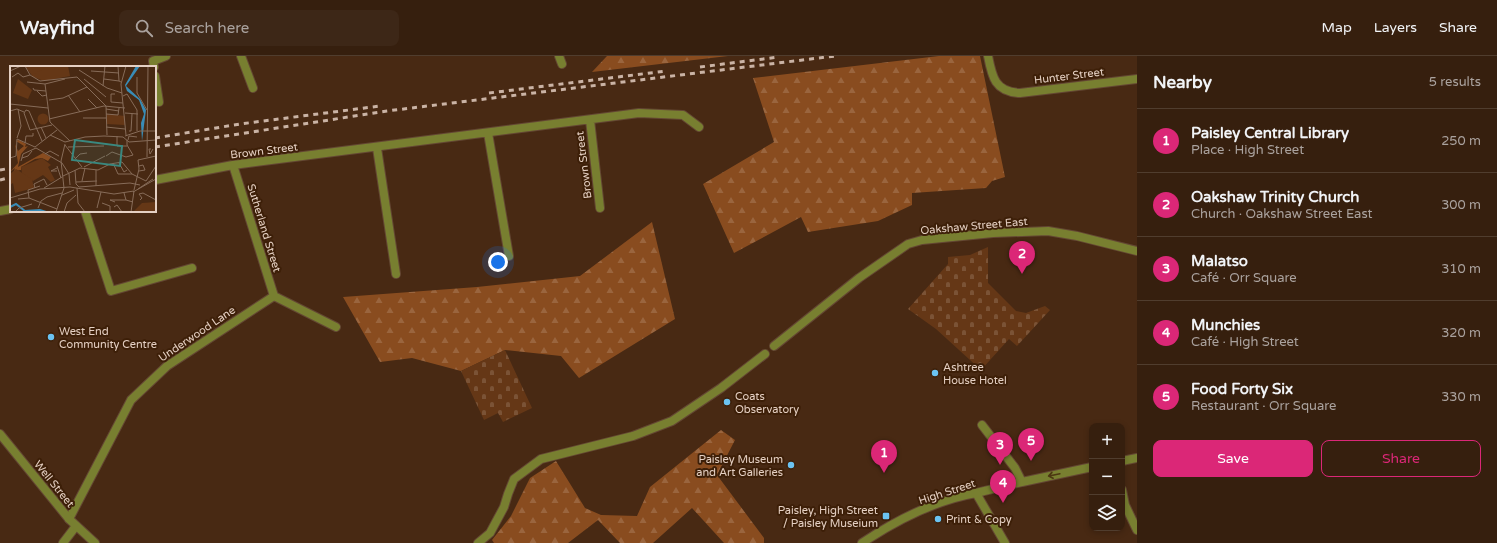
<!DOCTYPE html>
<html lang="en">
<head>
<meta charset="utf-8">
<style>
  :root { --surface:#361f0e; --page:#3d2717; --text:#f1f3f6; --muted:#aaa29e; --line:#503d2e; --accent:#db2777 }
  body { margin:0; font-family:"Varela Round",sans-serif; background:var(--page); color:var(--text) }
  .controls { position:absolute; right:12px; bottom:12px; display:grid; overflow:hidden; border-radius:8px; box-shadow:0 2px 6px #0003 }
  .controls button { width:36px; height:36px; display:grid; place-items:center; padding:0; border:0; border-bottom:1px solid var(--line); background:var(--surface); color:var(--text); font:20px sans-serif }
  .you { position:absolute; left:498px; top:206px; width:14px; height:14px; margin:-10px; border:3px solid #fff; border-radius:50%; background:#1a73e8; box-shadow:0 0 0 6px #1a73e833 }
  .badge { display:grid; place-items:center; width:26px; height:26px; border-radius:50%; background:var(--accent); color:#fff; font-size:13px; font-weight:700 }
  .pin { position:absolute; translate:-50% -33px; filter:drop-shadow(0 1px 2px #0008) }
  .pin::after { content:''; position:absolute; top:21px; width:14px; height:12px; background:inherit; clip-path:polygon(0 0,100% 0,50% 100%) }
  .list { margin:0; padding:0; list-style:none }
  h2 { display:flex; justify-content:space-between; align-items:center; height:52px; margin:0; padding:0 16px; font-size:17px }
  h2 small { font-size:13px; font-weight:400; color:var(--muted) }
  .list li { display:grid; grid-template-columns:26px 1fr auto; gap:12px; align-items:center; box-sizing:border-box; height:64px; padding:0 16px; border-top:1px solid var(--line) }
  .list b { display:block; font-size:15px; white-space:nowrap }
  .list p { margin:0; font-size:13px; white-space:nowrap; color:var(--muted) }
  .list em { font-size:13px; font-style:normal; color:var(--muted) }
  .actions { display:flex; gap:8px; padding:12px 16px }
  .actions a { flex:1; padding:9px 0; border:1px solid var(--accent); border-radius:8px; text-align:center; font-size:14px; color:var(--accent) }
  .actions .main { background:var(--accent); color:#fff }
  .icon { flex:none; width:22px; height:22px; fill:none; stroke:currentColor; stroke-width:2; stroke-linecap:round; stroke-linejoin:round }
  .map { position:relative; flex:none; width:1137px; height:487px; overflow:hidden }
  header { display:flex; align-items:center; gap:24px; box-sizing:border-box; height:56px; padding:0 20px; background:var(--surface); border-bottom:1px solid var(--line) }
  header strong { font-size:19px }
  nav { display:flex; gap:22px; margin-inline-start:auto; font-size:14px }
  .search { width:280px; height:36px; background:var(--page); display:flex; align-items:center; gap:10px; box-sizing:border-box; padding:0 14px; border-radius:8px; color:var(--muted); font-size:15px }
  main { display:flex }
  aside { flex:1; background:var(--surface) }
  .map>svg:first-child { display:block }
  .forest { fill:url(#forest-firs) }
  .cemetery { fill:url(#cemetery-stones) }
  .lines { fill:none; stroke-linecap:round; stroke-linejoin:round }
  .minor-casing { stroke:#644733; stroke-width:10 }
  .tertiary-casing { stroke:#644733; stroke-width:10 }
  .minor { stroke:#787f30; stroke-width:8 }
  .tertiary { stroke:#787f30; stroke-width:8 }
  .rail { stroke:#cab3a5; stroke-width:3; stroke-dasharray:5 5; stroke-linecap:butt }
  .oneway { stroke:#4c3712 }
  .poi-dot { fill:#6bc3f2; stroke:#3d1f08; stroke-width:1.5 }
  .labels { text-anchor:middle; dominant-baseline:central; stroke-width:4; stroke-linejoin:round; paint-order:stroke }
  .street-label { font-size:11px; fill:#e5d0c3; stroke:#3d1f08 }
  .poi-label { font-size:11px; fill:#e5d0c3; stroke:#3d1f08; text-anchor:start }
  .inset-river { fill:none; stroke:#398cb6; stroke-width:2 }
  .inset-road { fill:none; stroke:#876c59; stroke-width:1 }
  .view { fill:#3a887f; fill-opacity:0.15; stroke:#3a887f; stroke-width:2 }
  .inset-edge { fill:none; stroke:#e5d0c3; stroke-width:2 }
</style>
</head>
<body>
<header>
<strong>Wayfind</strong>
<div class="search"><svg class="icon" aria-label="search" viewBox="0 0 24 24"><circle cx="10" cy="10" r="6"/><path d="M15 15l6 6"/></svg>Search here</div>
<nav><a>Map</a><a>Layers</a><a>Share</a></nav>
</header>
<main>
<div class="map">
<svg width="1137" height="487" viewBox="0 0 1137 487">
  <defs>
    <pattern id="forest-firs" width="22" height="20" patternUnits="userSpaceOnUse"><rect width="22" height="20" fill="#894c1f"/><path d="M5 1l3.5 6h-7zM16 11l3.5 6h-7z" fill="#9a653e"/></pattern>
    <pattern id="cemetery-stones" width="16" height="16" patternUnits="userSpaceOnUse"><rect width="16" height="16" fill="#653716"/><path d="M2 7V4a2 2 0 0 1 4 0v3zM10 15v-3a2 2 0 0 1 4 0v3z" fill="#7b5336"/></pattern>
  </defs>
  <rect width="100%" height="100%" fill="#482913"/>
  <path class="forest" d="M607,0h121l-136,16z
    M939,0h41l25,121 -13,4 -6,7 -74,5v12l-34,16 -70,11 -7,-15 -67,36 -31,-69 71,-42 -21,-64z
    M652,166l23,97 -96,59 -18,-22 -56,-6 -44,21 -49,-13 -32,4 -37,-65 134,-10 103,-11z
    M721,374l14,10 -18,35 47,63v5h-40l-32,-35 -39,35h-33l-22,-23 -30,23h-74l-2,-3 19,-24 19,-38 26,-17 29,47 16,7 36,1 13,-29z"/>
  <path class="cemetery" d="M988,191v36l28,28 10,2 19,-7 5,4 -33,36 -8,-7 -28,31 -45,-41 -28,-20 40,-45v-7l22,-2z
    M505,294l27,58 -29,14 -5,-9 -14,7 -23,-49z"/>
  <g class="lines">
    <defs>
      <path id="minor" d="M241,0l12,32
        M559,0l3,8
        M988,0c4,21 7,36 32,37l117,-14
        M154,11l-1,-6 13,-5
        M155,20l4,26
        M590,64l10,88
        M488,77l21,123
        M377,92l19,126
        M233,109l41,131
        M155,124l78,-15 406,-52 44,2 16,12
        M0,155l11,-2
        M85,155l26,80 81,-23
        M774,290l85,-68 49,-34 14,-4 71,-7 55,-2 29,5 60,15
        M982,369l33,43 7,14
        M1122,405l15,-3
        M1122,434l3,15 12,25
        M976,437l46,-11 70,-15
        M69,463l62,-119 36,-34 107,-70 62,31
        M63,487l13,-17
        M478,487l12,-10 14,-26 4,-13 6,-15 27,-20 92,-23 39,-15 49,-33 44,-34"/>
      <path id="tertiary" d="M0,378l69,85 26,24
        M862,487c33,-22 74,-43 114,-50l29,50"/>
    </defs>
    <use href="#minor" class="minor-casing"/>
    <use href="#tertiary" class="tertiary-casing"/>
    <use href="#minor" class="minor"/>
    <use href="#tertiary" class="tertiary"/>
    <path class="rail" d="M700,11l79,-10
      M489,37l177,-22
      M155,82l85,-14 140,-18
      M155,91l232,-36 448,-55
      M0,114l11,-2
      M0,124l11,-3"/>
  </g>
  <defs><path id="oneway-shaft" d="M-6 0H5M1.5-3L5.5 0L1.5 3" fill="none" stroke-width="1.6" stroke-linecap="round" stroke-linejoin="round"/></defs>
  <use class="oneway" href="#oneway-shaft" transform="translate(1054 419) rotate(168)"/>
  <g class="poi-dot">
    <circle cx="51" cy="281" r="4"/>
    <circle cx="935" cy="317" r="4"/>
    <circle cx="727" cy="346" r="4"/>
    <circle cx="791" cy="409" r="4"/>
    <rect x="882" y="456" width="8" height="8" rx="2"/>
    <circle cx="938" cy="463" r="4"/>
  </g>
  <g class="labels">
    <g class="street-label">
      <text transform="translate(1069 20) rotate(-7)">Hunter Street</text>
      <text transform="translate(264 95) rotate(-7)">Brown Street</text>
      <text transform="translate(584 109) rotate(-97)">Brown Street</text>
      <text transform="translate(974 170) rotate(-5)">Oakshaw Street East</text>
      <text transform="translate(264 172) rotate(73)">Sutherland Street</text>
      <text transform="translate(197 278) rotate(-34)">Underwood Lane</text>
      <text transform="translate(54 428) rotate(51)">Well Street</text>
      <text transform="translate(947 436) rotate(-18)">High Street</text>
    </g>
    <g class="poi-label">
      <text x="59" y="275">West End<tspan x="59" dy="13">Community Centre</tspan></text>
      <text x="943" y="311">Ashtree<tspan x="943" dy="13">House Hotel</tspan></text>
      <text x="735" y="340">Coats<tspan x="735" dy="13">Observatory</tspan></text>
      <text x="783" y="403" text-anchor="end">Paisley Museum<tspan x="783" dy="13">and Art Galleries</tspan></text>
      <text x="878" y="454" text-anchor="end">Paisley, High Street<tspan x="878" dy="13">/ Paisley Museium</tspan></text>
      <text x="946" y="463">Print &amp; Copy</text>
    </g>
  </g>
  <g transform="translate(10 10)">
    <rect width="146" height="146" fill="#482913"/>
    <path d="M8,13l14,11 -4,9 -15,-6z" fill="#653716"/>
    <path d="M9,74l7,4 -1,3 3,-1 -7,8 -3,13 25,-14 8,4 -3,4 -6,-3 -7,1 -14,8v3l-7,1 1,-3 -5,4 8,-9 -3,-19 3,7 6,-5 -8,-5z" fill="#894c1f"/>
    <path d="M32,92l9,7 -3,2 7,13 -4,2 -8,-7 -10,6 -11,-8 -1,-6z" fill="#653716"/>
    <path d="M15,0h43l2,10 -26,5 -11,-4zM97,48l18,2v9l-18,-1zM6,103l16,10 2,9 -19,5 -2,-10 -3,2v-11zM146,136v10l-22,-1 8,-8z" fill="#653716"/>
    <path d="M23,0h12l1,1 -13,8 -4,-6zM27.5 53a5.5 5.5 0 1 1 11 0a5.5 5.5 0 1 1-11 0Z" fill="#653716"/>
    <path d="M126,0h4l-14,20 14,13 6,11 -4,31 -1,-18 3,-9 -5,-14 -12,-9 -2,-6z" fill="#398cb6"/>
    <path class="inset-river" d="M0,141l6,-3 9,7 15,-1 6,2"/>
    <path class="inset-road" d="M15,0l5,9 10,6 37,-4 29,29 1,29M108,0l1,15 2,1M116,0l-5,18 5,51M69,4l28,18 15,5M0,5l11,-5M81,5l28,2M2,11l6,-4 5,4 7,-2M127,11v16l10,17M74,13l22,18M94,13l15,2M17,16l18,2 20,-5M35,18l5,38 20,19M93,20l2,-20M23,22l1,2 12,1M27,25l5,5 5,-1M105,28h-4v8l12,1M58,29l12,17M113,30l4,-2 10,16v21M78,33l9,9M39,34l14,-2 24,-11M0,38l38,4M96,43l13,2M16,44l-2,3 6,17 22,-5M16,44l3,1 13,30M0,45l7,-2 7,3M115,47l13,1M96,48l12,1 1,-7M73,52h23M39,53l55,-13 21,2M31,61l5,11M96,61l19,2M119,65h2l1,-17M40,69l15,7M107,70v10h10M115,70l15,-5h16M7,72l4,-12 -3,-17M7,73l18,8M118,74l1,-4 8,1M55,76l20,-5 19,-1 19,1 6,5 27,-2M15,77l1,-7h7v-3M55,79l17,22M25,81l22,-17M58,81l36,-1M26,82l26,15 7,11 1,11M141,83h-2l1,5 3,-5M35,88l5,-3 9,5M96,90l6,-4 14,5 7,-2 -6,-10v-5M137,91l1,-91M0,92l6,-2 1,-17M12,92l6,-2 4,-5M65,93l5,-5 7,-1M128,94l18,-4M11,95l2,-7 13,-6M103,97l5,11h14M109,97l5,9 3,-2M47,100l4,12M74,101l21,-11M65,104l1,14 3,3 51,-4 10,2M86,104v16M47,105h-6l6,-3M129,105l6,-1 -2,-5 -4,1M53,110l17,-8 18,2 12,-6 12,-2 10,12 14,7 10,-15M72,115l3,-13M66,116l21,-1M25,122l-1,-4 10,-5 3,6M34,122l18,-11M67,122l1,15 7,9M128,123l15,-10M124,124l5,-21 -1,-9M123,126l23,-13M114,127l2,7 7,2M52,129l12,-5M0,132l30,-9 30,-2 44,7 20,-3M19,132l-1,-8 12,-4M8,133l11,-1 28,11M130,134l2,-2 -3,-4 4,-1 13,7M105,136l-5,-2h16M92,137l8,3v6M104,141l3,-2 5,7M28,142l3,-7 6,-4 15,-4M87,142l4,-16M5,146l4,-4 13,-4M46,146l8,-24 -3,-27 4,-17M54,146l3,-9 9,-8M121,146l3,-21"/>
    <path class="view" d="M65,74l47,6 -2,20 -48,-6z"/>
    <rect width="146" height="146" class="inset-edge"/>
  </g>
</svg>
<div class="controls">
<button>+</button>
<button>−</button>
<button><svg class="icon" aria-label="layers" viewBox="0 0 24 24"><path d="M12 4l9 5-9 5-9-5zM3 14l9 5 9-5"/></svg></button>
</div>
<div class="you"></div>
<div class="pin badge" style="left:884px;top:417px">1</div>
<div class="pin badge" style="left:1022px;top:218px">2</div>
<div class="pin badge" style="left:1000px;top:409px">3</div>
<div class="pin badge" style="left:1003px;top:447px">4</div>
<div class="pin badge" style="left:1031px;top:405px">5</div>
</div>
<aside>
<h2>Nearby<small>5 results</small></h2>
<ul class="list">
<li><span class="badge">1</span><div><b>Paisley Central Library</b><p>Place · High Street</p></div><em>250 m</em></li>
<li><span class="badge">2</span><div><b>Oakshaw Trinity Church</b><p>Church · Oakshaw Street East</p></div><em>300 m</em></li>
<li><span class="badge">3</span><div><b>Malatso</b><p>Café · Orr Square</p></div><em>310 m</em></li>
<li><span class="badge">4</span><div><b>Munchies</b><p>Café · High Street</p></div><em>320 m</em></li>
<li><span class="badge">5</span><div><b>Food Forty Six</b><p>Restaurant · Orr Square</p></div><em>330 m</em></li>
</ul>
<div class="actions"><a class="main">Save</a><a>Share</a></div>
</aside>
</main>
</body>
</html>
